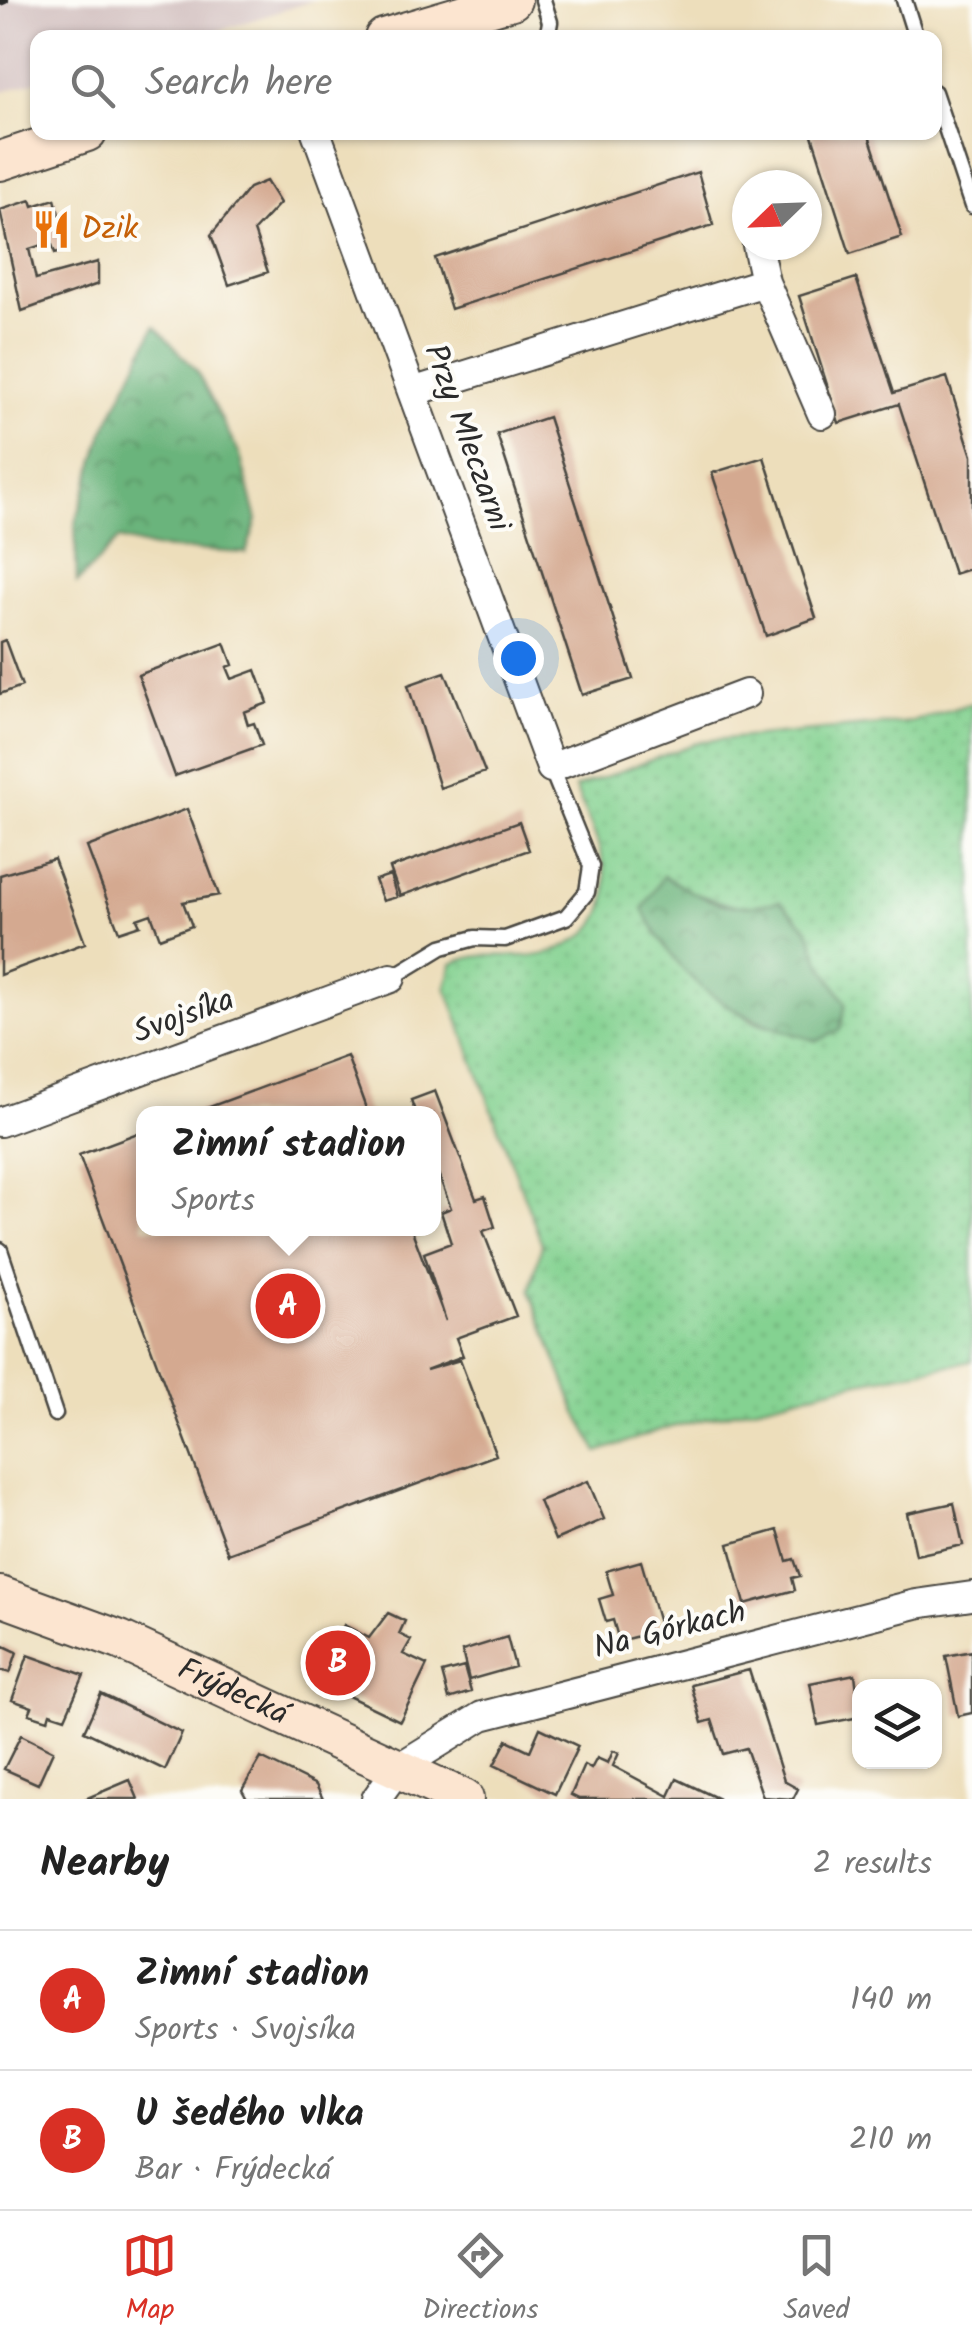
<!DOCTYPE html>
<html lang="en">
<head>
<meta charset="utf-8">
<style>
  :root { --surface:#fff; --page:#f6f6f6; --text:#222; --muted:#767676; --line:#e0e0e0; --accent:#d93025 }
  body { margin:0; font-family:Kalam,sans-serif; background:var(--page); color:var(--text) }
  .controls { position:absolute; right:30px; bottom:30px; display:grid; overflow:hidden; border-radius:20px; box-shadow:0 2px 8px #0004 }
  .controls button { width:90px; height:90px; display:grid; place-items:center; padding:0; border:0; border-bottom:2px solid var(--line); background:var(--surface); color:var(--text); font:50px sans-serif }
  .compass { position:absolute; left:732px; top:170px; width:90px; height:90px; border-radius:50%; background:var(--surface); box-shadow:0 2px 8px #0004; rotate:247deg }
  .you { position:absolute; left:518px; top:658px; width:35px; height:35px; margin:-25px; border:8px solid #fff; border-radius:50%; background:#1a73e8; box-shadow:0 0 0 15px #1a73e833 }
  .badge { display:grid; place-items:center; width:65px; height:65px; border-radius:50%; background:var(--accent); color:#fff; font-size:32px; font-weight:700 }
  .pin { position:absolute; translate:-50% -50%; border:5px solid #fff; box-shadow:0 2px 10px #0006 }
  .popup { position:absolute; left:136px; top:1106px; width:305px; height:130px; box-sizing:border-box; display:grid; place-content:center; border-radius:20px; background:var(--surface); filter:drop-shadow(0 2px 8px #0005); font-size:32px; white-space:nowrap; color:var(--muted) }
  .popup b { font-size:38px; color:var(--text) }
  .popup::after { content:''; position:absolute; left:50%; top:100%; margin-left:-20px; border:20px solid transparent; border-top-color:var(--surface) }
  .list { margin:0; padding:0; list-style:none }
  h2 { display:flex; justify-content:space-between; align-items:center; height:130px; margin:0; padding:0 40px; font-size:42px }
  h2 small { font-size:32px; font-weight:400; color:var(--muted) }
  .list li { display:grid; grid-template-columns:65px 1fr auto; gap:30px; align-items:center; box-sizing:border-box; height:140px; padding:0 40px; border-top:2px solid var(--line) }
  .list b { display:block; font-size:38px; white-space:nowrap }
  .list p { margin:0; font-size:32px; white-space:nowrap; color:var(--muted) }
  .list em { font-size:32px; font-style:normal; color:var(--muted) }
  .icon { flex:none; width:55px; height:55px; fill:none; stroke:currentColor; stroke-width:2; stroke-linecap:round; stroke-linejoin:round }
  .map { position:relative; flex:none; width:972px; height:1799px; overflow:hidden }
  .search { position:absolute; background:var(--surface); box-shadow:0 2px 8px #0004; left:30px; right:30px; top:30px; height:110px; display:flex; align-items:center; gap:25px; box-sizing:border-box; padding:0 35px; border-radius:20px; color:var(--muted); font-size:38px }
  .sheet { height:410px; background:var(--surface) }
  nav { display:flex; justify-content:space-around; align-items:center; box-sizing:border-box; height:140px; border-top:2px solid var(--line); background:var(--surface); font-size:28px; color:var(--muted) }
  nav a { display:grid; justify-items:center; gap:5px }
  nav .on { color:var(--accent) }
  .map>svg:first-child { display:block }
  .railway { fill:#d2bfbf }
  .grass { fill:url(#grass-dots); stroke:#587e5e; stroke-width:2.5; fill-rule:evenodd }
  .forest { fill:url(#forest-crowns); stroke:#4b7053; stroke-width:2.5 }
  .building { fill:#d4a990 }
  .lines { fill:none; stroke-linecap:round; stroke-linejoin:round }
  .service-casing { stroke:#484641; stroke-width:19 }
  .minor-casing { stroke:#484641; stroke-width:32 }
  .secondary-casing { stroke:#484641; stroke-width:42 }
  .service { stroke:#fff; stroke-width:14 }
  .minor { stroke:#fff; stroke-width:28 }
  .secondary { stroke:#fce5d0; stroke-width:38 }
  .rail { stroke:#2b2b2b; stroke-width:8 }
  .labels { text-anchor:middle; dominant-baseline:central; stroke-width:8; stroke-linejoin:round; paint-order:stroke }
  .food-label { font-size:32px; fill:#c56008; stroke:#fdfcf7; text-anchor:start }
  .street-label { font-size:32px; fill:#2b2b2b; stroke:#fdfcf7 }
</style>
</head>
<body>
<div class="map">
<svg width="972" height="1799" viewBox="0 0 972 1799">
  <defs>
    <pattern id="grass-dots" width="8" height="8" patternUnits="userSpaceOnUse" patternTransform="scale(2.5)"><rect width="8" height="8" fill="#84d291"/><path d="M2 2h.1M6 6h.1" fill="none" stroke="#72b47d" stroke-width="1.8" stroke-linecap="round"/></pattern>
    <pattern id="forest-crowns" width="20" height="18" patternUnits="userSpaceOnUse" patternTransform="scale(2.5)"><rect width="20" height="18" fill="#6bb47b"/><path d="M2 6a3 3 0 1 1 6 0M12 15a3 3 0 1 1 6 0" fill="none" stroke="#589365"/></pattern>
  </defs>
  <rect width="100%" height="100%" fill="#fdfcf7"/>
  <filter id="ink" filterUnits="userSpaceOnUse"><feTurbulence type="fractalNoise" baseFrequency=".01" numOctaves="2"/><feDisplacementMap in="SourceGraphic" scale="20" xChannelSelector="R" yChannelSelector="G"/><feConvolveMatrix kernelMatrix="1 2 1 2 8 2 1 2 1" color-interpolation-filters="sRGB"/></filter>
  <filter id="wash" filterUnits="userSpaceOnUse"><feTurbulence type="fractalNoise" baseFrequency=".0048" numOctaves="4" result="noise"/><feDisplacementMap in="SourceGraphic" scale="40" xChannelSelector="R" yChannelSelector="G"/><feGaussianBlur stdDeviation="2.25" result="paint"/><feColorMatrix in="noise" values="0 0 0 0 0 0 0 0 0 0 0 0 0 0 0 0 0 1.4 0 .05"/><feComposite in="paint" operator="in"/></filter>
  <g filter="url(#wash)">
    <rect width="100%" height="100%" fill="#eddebb"/>
    <path class="railway" d="M0,0h315l-115,37 -162,1 -1,43 -37,12z"/>
    <path class="grass" d="M972,703v658l-123,23 -189,46 -62,22 -22,-41 -46,-120 12,-47 -96,-257 6,-23c28,-13 48,-7 77,-8 18,0 36,-8 51,-18 53,-36 13,-105 -5,-150l127,-47 210,-19zM664,876l29,17 116,37 11,32 26,41 -29,38 -65,-20 -54,-36z"/>
    <path class="forest" d="M155,326l41,44 44,85 17,65 -11,33 -92,-5 -35,-9 -42,44 -2,-58 28,-92z
      M663,876c47,27 64,37 117,25l29,29 11,32 26,41 -6,27 -23,11c-86,-26 -132,-49 -174,-132z"/>
    <g id="blocks">
      <path class="building" d="M811,132h57l34,105 -52,17z
        M698,172l15,53 -262,84 -16,-51z
        M266,181l14,22 -26,28 14,41 -39,13 -18,-50 38,-47z
        M55,199l13,50 -13,4 -4,-11 -22,7 7,30 62,-17v22l-76,27 -22,-101 31,-10 2,6z
        M856,278l38,115 53,-16 25,79v112l-18,6 -55,-170 -60,19 -40,-127z
        M548,417l85,262 -51,16 -85,-261z
        M764,457l52,161 -50,18 -54,-163z
        M5,640l17,46 -22,8v-52z
        M225,643l8,22 -6,2 5,12 24,-9 12,33 -24,9 4,13 6,-2 8,22 -87,31 -37,-101z
        M445,672l40,100 -45,16 -32,-103z
        M187,809l32,86 -36,7 9,24 -32,12 -9,-24 -14,5 3,6 -21,7 -32,-85z
        M519,822l10,28 -129,46 -10,-28z
        M54,859l31,84 -85,32v-100z
        M390,875l7,22 -14,4 -8,-21z
        M347,1056l21,58h-175v-1z
        M435,1091l41,108 9,-3 10,31 -12,4 33,85 -60,22 7,18 -37,14 34,-10 36,95 -268,99 -149,-399 64,-24v97h268l35,93 -22,-68 27,-10 -10,-31 10,-4 -18,-48v-46h-17l-5,-14z
        M588,1481l16,38 -49,21 -16,-39z
        M954,1503l9,42 -47,10 -9,-42z
        M778,1530l9,31 7,-2 6,17 -8,2 3,12 -50,14 -16,-60z
        M641,1561l20,69 -42,11 -6,-21 -7,2 -7,-23 14,-4 -7,-24z
        M388,1613l17,8 -6,13 12,6 -8,14 24,11 -27,56 -83,-40 27,-56 25,13z
        M507,1637l8,30 -46,13 -7,-29z
        M2,1645l15,7 -7,21 -10,-3z
        M972,1651v62l-14,3 -12,-60z
        M28,1655l56,20 -19,43 -15,-5 -2,7 -19,-6 3,-7 -20,-7z
        M464,1667l7,25 -22,7 -7,-26z
        M749,1670l35,111 14,8 -5,10 -30,-2 -17,-49 -23,6 -11,-34 -10,3 -11,-38z
        M855,1674l5,43 -42,8 -8,-42z
        M101,1694l81,39 -17,37 -81,-39z
        M540,1728l38,18 -23,48 -61,-29 13,-25 23,11z
        M21,1735l32,16 -15,33 -34,-15z
        M613,1751l6,2 -6,13 56,30 8,-17 42,20h-140l-8,-4 13,-30 7,4 6,-11 11,5z
        M261,1758l55,27 7,14h-76l-5,-9z
        M130,1780l8,19h-53z"/>
    </g>
  </g>
  <g filter="url(#ink)">
    <use href="#blocks" fill-opacity="0" stroke="#484641" stroke-width="2.5"/>
    <g class="lines">
      <defs>
        <path id="service" d="M543,0l7,22 -3,16
          M904,0l12,38
          M934,92l38,114
          M391,978l51,-31 33,-9 30,1 61,-22 21,-25 4,-26 -40,-98
          M0,1250l55,164"/>
        <path id="minor" d="M316,132l235,636 195,-74
          M757,245l8,37 57,132
          M412,392l353,-110
          M0,1122l391,-144
          M376,1799l22,-31 84,-52 434,-112 56,-8"/>
        <g id="secondary">
          <path d="M384,38l128,-38"/>
          <path d="M0,161l87,-29"/>
          <path id="s1" d="M0,1596l120,44 344,159"/>
        </g>
      </defs>
      <use href="#service" class="service-casing"/>
      <use href="#minor" class="minor-casing"/>
      <use href="#secondary" class="secondary-casing"/>
      <use href="#service" class="service"/>
      <use href="#minor" class="minor"/>
      <use href="#secondary" class="secondary"/>
      <path class="rail" d="M0,2l5,-2"/>
    </g>
  </g>
  <defs>
    <symbol id="restaurant-bare" viewBox="-9 -9 18 18"><path d="M-5-6h1v4h1v-4h1v4h1v-4h1v5L-1.5 .5V6h-2V.5L-5-1ZM5-6V6H3V1.5H1.5Q1.5-4 5-6Z" fill="#e8710a" stroke="#fdfcf7" stroke-width="2.5" paint-order="stroke"/></symbol>
  </defs>
  <g fill-rule="evenodd">
    <use href="#restaurant-bare" x="24" y="202" width="55" height="55"/>
  </g>
  <g class="labels">
    <g class="food-label">
      <text x="81" y="229">Dzik</text>
    </g>
    <g class="street-label">
      <text transform="translate(466 438) rotate(70)">Przy Mleczarni</text>
      <text transform="translate(184 1017) rotate(-20)">Svojsíka</text>
      <text transform="translate(670 1631) rotate(-14)">Na Górkach</text>
      <text stroke="none"><textPath href="#s1" startOffset="252">Frýdecká</textPath></text>
    </g>
  </g>
</svg>
<div class="controls">
<button><svg class="icon" aria-label="layers" viewBox="0 0 24 24"><path d="M12 4l9 5-9 5-9-5zM3 14l9 5 9-5"/></svg></button>
</div>
<svg class="compass" viewBox="-18 -18 36 36"><path d="M0-13l5 13h-10z" fill="#e53935"/><path d="M0 13l5-13h-10z" fill="#767676"/></svg>
<div class="you"></div>
<div class="pin badge" style="left:288px;top:1306px">A</div>
<div class="popup"><b>Zimní stadion</b>Sports</div>
<div class="pin badge" style="left:338px;top:1663px">B</div>
<div class="search"><svg class="icon" aria-label="search" viewBox="0 0 24 24"><circle cx="10" cy="10" r="6"/><path d="M15 15l6 6"/></svg>Search here</div>
</div>
<section class="sheet">
<h2>Nearby<small>2 results</small></h2>
<ul class="list">
<li><span class="badge">A</span><div><b>Zimní stadion</b><p>Sports · Svojsíka</p></div><em>140 m</em></li>
<li><span class="badge">B</span><div><b>U šedého vlka</b><p>Bar · Frýdecká</p></div><em>210 m</em></li>
</ul>
</section>
<nav>
<a class="on"><svg class="icon" aria-label="map" viewBox="0 0 24 24"><path d="M3 6l6-2 6 2 6-2v14l-6 2-6-2-6 2zM9 4v14M15 6v14"/></svg>Map</a>
<a><svg class="icon" aria-label="directions" viewBox="0 0 24 24"><path d="M12 3l9 9-9 9-9-9zM9 14v-3h6M13 9l2 2-2 2"/></svg>Directions</a>
<a><svg class="icon" aria-label="saved" viewBox="0 0 24 24"><path d="M7 4h10v16l-5-4-5 4z"/></svg>Saved</a>
</nav>
</body>
</html>
